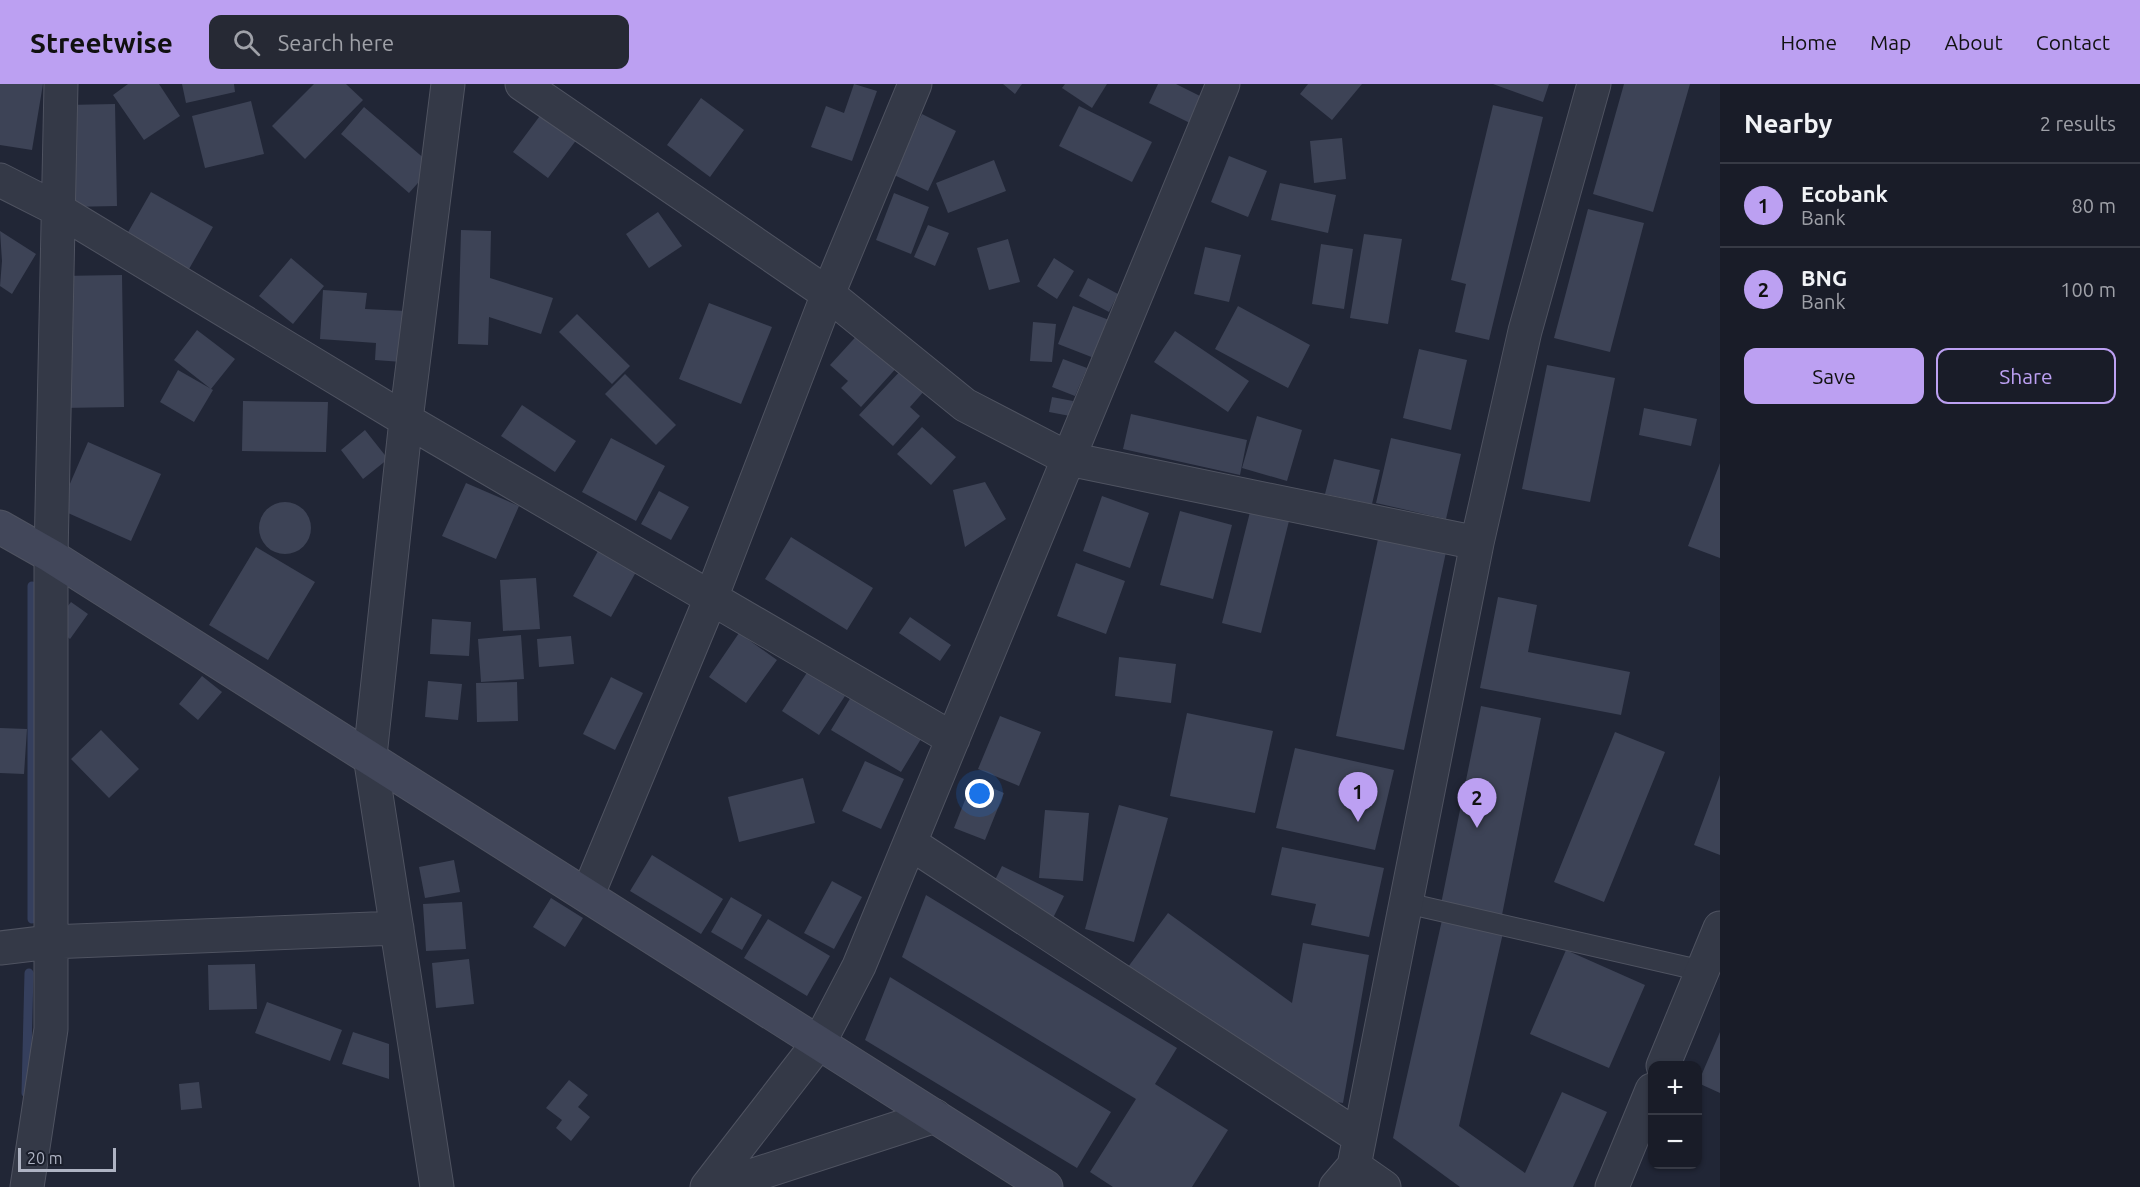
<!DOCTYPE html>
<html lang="en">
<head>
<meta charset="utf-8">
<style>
  :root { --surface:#191c28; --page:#262934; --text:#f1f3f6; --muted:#9fa1a8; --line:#373a45; --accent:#bca0f2 }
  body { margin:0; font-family:Ubuntu,sans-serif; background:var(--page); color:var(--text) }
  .controls { position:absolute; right:18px; bottom:18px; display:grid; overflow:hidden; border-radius:12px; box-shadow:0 2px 4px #0004 }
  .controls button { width:54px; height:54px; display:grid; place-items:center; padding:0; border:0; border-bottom:2px solid var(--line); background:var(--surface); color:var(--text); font:30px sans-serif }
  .scale { position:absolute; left:18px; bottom:15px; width:98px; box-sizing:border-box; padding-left:6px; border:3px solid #aeb3c3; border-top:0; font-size:16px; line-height:21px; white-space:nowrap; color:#aeb3c3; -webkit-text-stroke:4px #1a1e2b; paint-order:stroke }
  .you { position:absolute; left:980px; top:710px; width:21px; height:21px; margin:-15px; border:4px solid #fff; border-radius:50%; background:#1a73e8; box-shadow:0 0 0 9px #1a73e833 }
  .badge { display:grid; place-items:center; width:39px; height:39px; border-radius:50%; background:var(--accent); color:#111; font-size:20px; font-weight:700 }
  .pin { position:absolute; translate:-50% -50px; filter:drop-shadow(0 2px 3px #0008) }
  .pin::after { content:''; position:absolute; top:32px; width:21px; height:18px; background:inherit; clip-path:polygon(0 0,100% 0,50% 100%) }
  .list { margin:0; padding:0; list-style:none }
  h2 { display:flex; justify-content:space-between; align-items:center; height:78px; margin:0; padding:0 24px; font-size:26px }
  h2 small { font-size:20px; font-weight:400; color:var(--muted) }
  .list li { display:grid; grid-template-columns:39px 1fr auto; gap:18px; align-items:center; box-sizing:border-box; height:84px; padding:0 24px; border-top:2px solid var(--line) }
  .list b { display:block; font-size:22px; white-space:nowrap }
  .list p { margin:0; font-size:20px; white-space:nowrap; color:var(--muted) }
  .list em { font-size:20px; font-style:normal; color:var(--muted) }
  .actions { display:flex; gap:12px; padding:18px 24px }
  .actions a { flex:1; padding:14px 0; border:2px solid var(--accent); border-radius:12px; text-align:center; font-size:21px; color:var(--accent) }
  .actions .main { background:var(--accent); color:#111 }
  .icon { flex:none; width:33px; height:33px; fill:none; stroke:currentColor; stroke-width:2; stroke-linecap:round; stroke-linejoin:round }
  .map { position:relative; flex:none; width:1720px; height:1103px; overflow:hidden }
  header { display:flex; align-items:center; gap:36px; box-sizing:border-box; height:84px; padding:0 30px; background:var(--accent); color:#111 }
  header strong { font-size:28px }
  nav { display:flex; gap:33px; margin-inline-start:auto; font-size:21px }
  .search { width:420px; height:54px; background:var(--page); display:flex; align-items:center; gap:15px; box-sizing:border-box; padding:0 21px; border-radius:12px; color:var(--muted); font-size:22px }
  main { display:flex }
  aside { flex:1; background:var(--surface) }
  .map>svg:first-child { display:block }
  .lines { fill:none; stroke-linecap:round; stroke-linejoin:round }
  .stream { stroke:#353f5d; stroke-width:9 }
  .building { fill:#3d4356 }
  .lane-casing { stroke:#4f5361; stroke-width:22 }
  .street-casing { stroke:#4f5361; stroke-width:35 }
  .secondary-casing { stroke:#4f5361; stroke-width:35 }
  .lane { stroke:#343947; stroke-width:20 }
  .street { stroke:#343947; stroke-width:33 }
  .secondary { stroke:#42475a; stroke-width:33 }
</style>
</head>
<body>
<header>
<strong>Streetwise</strong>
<div class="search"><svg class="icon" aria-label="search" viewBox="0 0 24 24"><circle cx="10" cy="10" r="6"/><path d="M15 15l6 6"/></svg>Search here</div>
<nav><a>Home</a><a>Map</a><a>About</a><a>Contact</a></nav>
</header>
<main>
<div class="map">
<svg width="1720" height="1103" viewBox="0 0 1720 1103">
  <rect width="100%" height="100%" fill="#212636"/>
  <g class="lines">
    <path class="stream" d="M32,502v333
      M26,1009l3,-120"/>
  </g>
  <path class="building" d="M0,0h43l-11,66 -32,-5z
    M128,0h31l21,32 -36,24 -31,-45z
    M182,0h52l1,8 -49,11z
    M314,0h32l17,16 -58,59 -33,-33z
    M854,0l23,7 -25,70 -41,-14 15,-41 18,7z
    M1003,0h19l-7,10z
    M1065,0h42l-15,24 -30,-20z
    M1158,0h18l28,14 -14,25 -41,-20z
    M1308,0h54l-30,36 -32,-26z
    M1493,0h56l-6,18z
    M1624,0h66l-37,128 -60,-18z
    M701,14l43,32 -34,47 -43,-32z
    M251,17l13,53 -59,14 -13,-52z
    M115,20l2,102 -49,1 -2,-102z
    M1493,21l50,12 -54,223 -34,-8 11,-48 -15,-4z
    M1079,22l73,36 -20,40 -73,-36z
    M364,23l69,59 -24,27 -68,-59z
    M542,29l35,26 -29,39 -35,-26z
    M922,30l34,17 -28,60 -36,-17z
    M1342,54l4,41 -32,4 -4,-42z
    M1229,72l38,15 -19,46 -37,-15z
    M994,76l12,31 -58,22 -12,-30z
    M1280,99l56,12 -8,38 -57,-13z
    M151,108l62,35 -24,42 -62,-35z
    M894,109l35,14 -18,47 -35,-14z
    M1588,125l56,14 -34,129 -56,-14z
    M658,128l24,34 -33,22 -23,-34z
    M928,141l21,8 -14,33 -21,-9z
    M461,146l30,1 -1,47 63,20 -12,36 -52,-17 -1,28 -30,-1z
    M0,147l36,23 -24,40 -12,-8 2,-25z
    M1364,150l38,5 -14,85 -38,-6z
    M1008,155l12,43 -31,8 -12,-42z
    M1321,160l32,5 -9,60 -32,-5z
    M1205,163l36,8 -12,47 -35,-8z
    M291,174l33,28 -31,38 -34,-28z
    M1054,174l20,13 -17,28 -20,-13z
    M122,191l2,132 -63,1 -2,-132z
    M1088,194l30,16 -9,18 -30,-16z
    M323,206l44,3 -2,16 41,2 -4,51 -27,-2 1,-17 -56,-4z
    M709,219l63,24 -31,77 -62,-25z
    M1073,222l36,14 -15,38 -36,-14z
    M1238,222l72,39 -22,43 -73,-39z
    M577,230l53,52 -18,18 -53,-52z
    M1033,238l23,2 -4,38 -22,-1z
    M197,246l38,29 -24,30 -37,-29z
    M862,246l38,34 -39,43 -20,-19 7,-7 -18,-16z
    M1175,247l74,50 -21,31 -74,-50z
    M1419,265l48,11 -16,70 -48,-12z
    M1063,275l24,9 -12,28 -23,-9z
    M1547,281l68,13 -25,124 -68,-13z
    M903,284l23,21 -16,18 10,9 -27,30 -34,-31z
    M178,286l35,20 -19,32 -34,-20z
    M625,290l51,51 -20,20 -51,-51z
    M1052,313l21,4 -3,15 -21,-4z
    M243,317l85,1 -2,50 -84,-1z
    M522,321l54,36 -21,31 -54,-36z
    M1644,324l53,11 -6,27 -52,-11z
    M1131,330l116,26 -7,35 -117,-26z
    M1257,332l45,14 -15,51 -45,-13z
    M922,343l34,30 -25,28 -34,-31z
    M365,346l23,29 -25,20 -22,-29z
    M611,354l54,28 -29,55 -54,-29z
    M1391,354l70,16 -15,65 -70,-16z
    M88,358l73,32 -30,67 -72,-32z
    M1334,375l46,11 -8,34 -47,-10z
    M1720,379v95l-32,-12z
    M985,398l21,37 -41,28 -12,-57z
    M466,399l53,23 -23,53 -54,-23z
    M659,407l30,16 -18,33 -30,-16z
    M1102,412l47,17 -19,55 -47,-17z
    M259 444a26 26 0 1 1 52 0a26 26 0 1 1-52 0Z
    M1180,427l52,14 -19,74 -53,-14z
    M1250,428l39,9 -28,112 -39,-10z
    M791,453l82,51 -26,42 -82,-51z
    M1378,455l68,13 -42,198 -68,-14z
    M256,463l59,35 -47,78 -59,-35z
    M598,467l38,21 -25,45 -38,-21z
    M1076,479l49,18 -19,53 -49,-18z
    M536,494l4,51 -37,2 -3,-51z
    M1498,513l39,8 -9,47 102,20 -9,43 -141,-27z
    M71,518l17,12 -18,25 -17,-14z
    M910,533l41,28 -11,16 -41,-28z
    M432,535l39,3 -2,34 -39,-2z
    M739,549l38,27 -31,43 -37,-26z
    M521,551l3,44 -43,3 -3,-43z
    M571,552l3,28 -35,3 -2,-28z
    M1119,573l57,7 -5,39 -56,-7z
    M808,587l37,25 -26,39 -37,-24z
    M202,592l20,16 -24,28 -19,-16z
    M611,593l32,16 -28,57 -32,-16z
    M428,597l34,3 -4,36 -33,-3z
    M517,598l1,39 -41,1 -1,-39z
    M854,608l70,42 -23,38 -70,-42z
    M1481,622l60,12 -39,197 -61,-11z
    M1187,629l86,18 -18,82 -85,-17z
    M1000,632l41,16 -22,54 -41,-17z
    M0,644l27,1 -3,45 -24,-1z
    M101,646l38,39 -30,29 -38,-39z
    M1615,648l50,20 -61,150 -50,-20z
    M1295,664l99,22 -19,80 -99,-22z
    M865,677l39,18 -23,50 -39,-18z
    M1720,691v80l-26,-10z
    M803,694l12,45 -76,19 -11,-45z
    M973,696l31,13 -19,47 -31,-12z
    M1119,721l49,13 -34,124 -49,-13z
    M1045,726l44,3 -6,68 -44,-3z
    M1282,763l102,21 -15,69 -58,-12 5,-21 -45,-9z
    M652,771l71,44 -22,35 -71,-43z
    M454,776l6,32 -35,6 -6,-31z
    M1002,782l62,30 -13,26 -62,-30z
    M832,797l30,16 -28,52 -30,-16z
    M926,811l251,153 -22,36 73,46 -36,57h-79l-23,-15 46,-73 -234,-142z
    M731,813l31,18 -20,35 -31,-18z
    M551,814l32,20 -18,29 -32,-20z
    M462,818l4,47 -40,2 -3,-47z
    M1168,829l124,90 11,-60 66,12 -26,148 -33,-5 -182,-131z
    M768,835l62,37 -23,40 -63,-38z
    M1442,836l61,13 -44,193 66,47 37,-81 45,20 -34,75h-113l-67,-49z
    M1566,866l79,35 -36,83 -79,-34z
    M469,875l5,45 -38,4 -4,-45z
    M255,880l2,45 -48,1 -1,-45z
    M890,893l221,135 -34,56 -212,-128z
    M267,918l75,28 -12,31 -75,-28z
    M353,948l36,12v35l-47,-15z
    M1720,948v61l-22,-10z
    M569,996l19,15 -10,12 12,10 -19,24 -15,-13 6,-8 -16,-12z
    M199,998l3,26 -21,2 -2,-26z"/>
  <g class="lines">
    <defs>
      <path id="lane" d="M1406,819l297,68"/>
      <path id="street" d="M522,0l306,210 137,111 104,54 408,84
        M0,96l57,29 349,211 547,319
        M910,759l449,294
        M588,810l123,-296 117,-304 87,-210
        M0,864l50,-6 347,-14
        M1663,982l57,-138
        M1354,1082l30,21
        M27,1103l24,-158v-473l10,-472
        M437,1103l-67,-431 36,-336 42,-336
        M707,1103l113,-146 39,-75 364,-882
        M717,1103l218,-71
        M1336,1103l18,-21 123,-623 48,-212 69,-247
        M1612,1103l40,-97"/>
      <path id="secondary" d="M0,443l51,29 995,631"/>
    </defs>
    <use href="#lane" class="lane-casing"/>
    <use href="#street" class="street-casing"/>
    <use href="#secondary" class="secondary-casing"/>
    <use href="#lane" class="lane"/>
    <use href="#street" class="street"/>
    <use href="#secondary" class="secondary"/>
  </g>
</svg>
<div class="controls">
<button>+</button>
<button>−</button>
</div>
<div class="scale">20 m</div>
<div class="you"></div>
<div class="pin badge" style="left:1358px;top:738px">1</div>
<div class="pin badge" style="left:1477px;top:744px">2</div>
</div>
<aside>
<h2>Nearby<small>2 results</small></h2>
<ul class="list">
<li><span class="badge">1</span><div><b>Ecobank</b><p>Bank</p></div><em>80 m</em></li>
<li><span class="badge">2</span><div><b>BNG</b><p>Bank</p></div><em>100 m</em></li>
</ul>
<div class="actions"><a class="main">Save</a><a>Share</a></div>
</aside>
</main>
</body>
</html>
